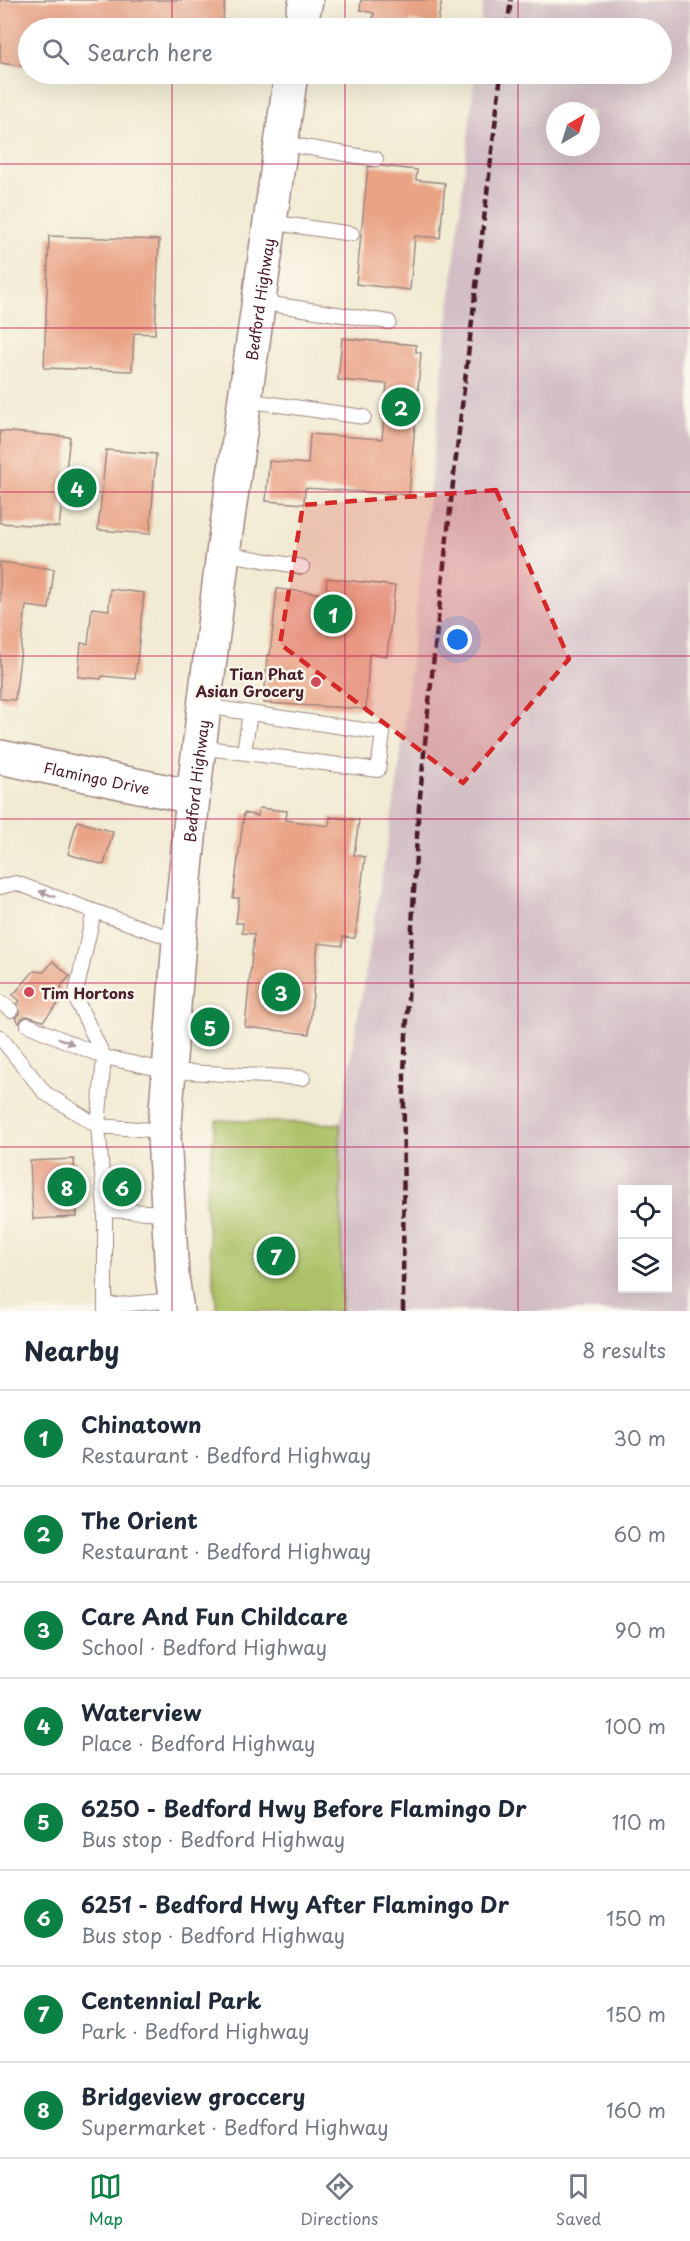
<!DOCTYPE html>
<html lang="en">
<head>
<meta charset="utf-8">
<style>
  :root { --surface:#fff; --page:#f2f2f3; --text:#1f2937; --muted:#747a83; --line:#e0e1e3; --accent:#0b8043 }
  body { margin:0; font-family:"Playpen Sans",sans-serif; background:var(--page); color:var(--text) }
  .controls { position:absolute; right:18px; bottom:18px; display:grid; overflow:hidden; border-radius:0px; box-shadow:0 6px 24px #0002 }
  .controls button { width:54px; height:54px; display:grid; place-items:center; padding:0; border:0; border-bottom:2px solid var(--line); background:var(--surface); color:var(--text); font:30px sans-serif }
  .compass { position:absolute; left:546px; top:102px; width:54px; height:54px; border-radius:50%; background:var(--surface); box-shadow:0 6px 24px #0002; rotate:38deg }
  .you { position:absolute; left:458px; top:640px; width:21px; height:21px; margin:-15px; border:4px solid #fff; border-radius:50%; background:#1a73e8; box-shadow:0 0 0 9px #1a73e833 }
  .badge { display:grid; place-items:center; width:39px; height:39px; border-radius:50%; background:var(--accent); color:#fff; font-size:20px; font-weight:700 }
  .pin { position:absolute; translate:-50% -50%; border:3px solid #fff; box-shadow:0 2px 6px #0006 }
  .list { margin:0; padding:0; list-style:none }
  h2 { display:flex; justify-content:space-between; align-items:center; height:78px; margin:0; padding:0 24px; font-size:26px }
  h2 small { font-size:20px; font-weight:400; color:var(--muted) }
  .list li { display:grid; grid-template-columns:39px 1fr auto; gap:18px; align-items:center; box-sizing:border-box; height:96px; padding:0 24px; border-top:2px solid var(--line) }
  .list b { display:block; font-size:22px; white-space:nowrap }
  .list p { margin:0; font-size:20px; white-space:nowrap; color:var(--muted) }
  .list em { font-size:20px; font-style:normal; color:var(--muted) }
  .icon { flex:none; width:33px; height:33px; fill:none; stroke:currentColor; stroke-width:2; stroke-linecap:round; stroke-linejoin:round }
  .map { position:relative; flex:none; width:690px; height:1311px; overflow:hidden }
  .search { position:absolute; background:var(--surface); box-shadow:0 6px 24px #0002; left:18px; right:18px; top:18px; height:66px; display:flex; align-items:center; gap:15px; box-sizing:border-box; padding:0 21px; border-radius:33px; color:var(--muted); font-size:22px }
  .sheet { height:846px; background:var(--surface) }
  nav { display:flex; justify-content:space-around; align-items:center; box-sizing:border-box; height:84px; border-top:2px solid var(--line); background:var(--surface); font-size:16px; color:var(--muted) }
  nav a { display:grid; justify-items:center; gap:3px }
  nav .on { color:var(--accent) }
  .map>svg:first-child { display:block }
  .industrial { fill:#d2bec4; fill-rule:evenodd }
  .green { fill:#adc267; stroke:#7c7049; stroke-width:1.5 }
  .building { fill:#e9a385 }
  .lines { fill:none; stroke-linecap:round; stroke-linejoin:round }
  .lane-casing { stroke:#9e857f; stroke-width:16 }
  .secondary-casing { stroke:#9e857f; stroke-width:36 }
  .primary-casing { stroke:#9e857f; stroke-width:36 }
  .lane { stroke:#fff; stroke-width:14 }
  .secondary { stroke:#fff; stroke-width:33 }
  .primary { stroke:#fff; stroke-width:33 }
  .rail { stroke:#4a1f2b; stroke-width:4.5; stroke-dasharray:9 4.5; stroke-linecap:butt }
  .oneway { fill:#ae9aa0 }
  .marked { fill:#d62828; fill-opacity:0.2; stroke:#d62828; stroke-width:4.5; stroke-dasharray:12 8; stroke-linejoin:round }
  .grid { fill:none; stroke:#c2185b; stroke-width:1.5; stroke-opacity:0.55 }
  .poi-dot { fill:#d1495b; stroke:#fbf7ec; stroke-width:2 }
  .labels { text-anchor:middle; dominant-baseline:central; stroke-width:5; stroke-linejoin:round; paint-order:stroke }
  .street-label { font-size:15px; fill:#4a1f2b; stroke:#fbf7ec }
  .poi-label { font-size:15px; font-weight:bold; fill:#4a1f2b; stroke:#fbf7ec; text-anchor:end }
</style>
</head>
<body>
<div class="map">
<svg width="690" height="1311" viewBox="0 0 690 1311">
  <rect width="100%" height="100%" fill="#fbf7ec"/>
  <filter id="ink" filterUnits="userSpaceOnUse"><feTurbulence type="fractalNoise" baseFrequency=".0167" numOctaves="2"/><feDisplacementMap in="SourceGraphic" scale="12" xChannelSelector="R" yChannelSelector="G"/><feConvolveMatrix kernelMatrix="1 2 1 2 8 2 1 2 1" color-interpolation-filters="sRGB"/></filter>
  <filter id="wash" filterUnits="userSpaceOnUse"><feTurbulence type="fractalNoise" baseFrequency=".008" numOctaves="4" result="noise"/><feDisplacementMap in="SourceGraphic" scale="24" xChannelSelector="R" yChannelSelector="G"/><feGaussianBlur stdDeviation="1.35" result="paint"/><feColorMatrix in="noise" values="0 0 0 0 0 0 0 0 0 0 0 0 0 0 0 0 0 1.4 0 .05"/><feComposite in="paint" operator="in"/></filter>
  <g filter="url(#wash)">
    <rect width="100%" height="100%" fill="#f1ebd3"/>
    <path class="industrial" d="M483,0h207v1311h-348l-2,-187 58,-345 77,-705h187v-46h-182zM555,111h36v36h-36zM622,1190h46v98h-46z"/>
    <path class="green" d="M216,1120l124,4 2,187h-125l-12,-109z"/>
    <g id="blocks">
      <path class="building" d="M0,0h225l-3,28h-194v39l-28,-4z
        M361,0h81l-5,26 -27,-5 -1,7h-38l3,-15 -14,-3z
        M381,166l36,4 -1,10 29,3 -5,55 -25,-2 -5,54 -54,-6 12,-117z
        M49,236l110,4 -4,94 -21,-1 -2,38 -88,-3z
        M342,338l74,7v7l5,1 -12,142 -104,-7 -1,16 -38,-3 3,-40 39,3 2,-30 72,5 5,-55 -49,-4z
        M0,431l70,6 -11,90 -59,-4z
        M106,450l50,4 -6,80 -52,-4z
        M0,562l54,7 -5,40 -23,-3 -11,94 -15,-1z
        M327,578l68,8 -8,70 -18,-2 -3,55 -102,-6 3,-48h3l7,-66 49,5z
        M110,589l34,4 -9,86 -33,-3 -1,3 -23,-2 3,-34 7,1 4,-36 17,2z
        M259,808l28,3 -1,9 43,6 1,-9 29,3 -5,35 11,2 -10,81 -12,-1 -1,9 -24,-3 -9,91 -64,-7 9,-93 -12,-1 1,-10h-7l3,-25h-6l11,-85 14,3z
        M77,821l36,11 -9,33 -36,-11z
        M53,961l17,15 -9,10 3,11 -21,24 -16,-5 -5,2 -3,5 -4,-5 5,-6 -3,-8 3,-3 -7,-6 21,-24 10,1z
        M74,1159l3,58 -44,2 -3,-58z"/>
    </g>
  </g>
  <g filter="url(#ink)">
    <use href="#blocks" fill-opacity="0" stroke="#9e857f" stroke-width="1.5"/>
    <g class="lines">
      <defs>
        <path id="lane" d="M280,143l96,16
          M269,222l83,12
          M258,302l131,20
          M244,400l120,17
          M223,553l79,14
          M199,747l179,23 5,-37 -179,-27
          M244,752l6,-39
          M0,887l16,-4 78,28
          M179,941l-85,-30 -19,86 29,60 65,14 134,7
          M0,1002l11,8
          M0,1037l45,56 53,33 6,-69 -76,-32
          M105,1210l63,3
          M105,1306l70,-6
          M105,1311v-101l-7,-84 67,5"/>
        <g id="secondary">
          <path id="s1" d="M0,757l193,40"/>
        </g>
        <g id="primary">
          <path d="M300,28l6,-28"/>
          <path id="s2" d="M177,1311l-5,-35 -8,-140 15,-195 14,-144 30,-244 68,-479"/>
        </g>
      </defs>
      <use href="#lane" class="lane-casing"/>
      <use href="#secondary" class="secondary-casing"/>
      <use href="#primary" class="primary-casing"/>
      <use href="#lane" class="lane"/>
      <use href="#secondary" class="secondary"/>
      <use href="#primary" class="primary"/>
      <path class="rail" d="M507,28l4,-28
        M403,1311l1,-239 14,-254 10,-107 26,-237 47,-400"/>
    </g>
    <defs><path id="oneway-solid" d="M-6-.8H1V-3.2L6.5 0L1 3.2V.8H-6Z" transform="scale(1.5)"/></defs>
    <g class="oneway">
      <use href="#oneway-solid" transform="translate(47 894) rotate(-160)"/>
      <use href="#oneway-solid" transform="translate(66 1041) rotate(23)"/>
    </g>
  </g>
  <path class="marked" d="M496,490l73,169 -106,124 -183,-139 23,-139z"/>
  <path class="grid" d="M172,0v28M345,0v28M518,0v28M172,74v1237M345,74v1237M518,74v1237M0,164h690M0,328h690M0,492h690M0,656h690M0,819h690M0,983h690M0,1147h690"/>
  <g class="poi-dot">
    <circle cx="316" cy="682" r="6"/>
    <circle cx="29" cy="992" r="6"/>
  </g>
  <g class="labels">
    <g class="street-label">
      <text stroke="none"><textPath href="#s2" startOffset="1018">Bedford Highway</textPath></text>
      <text stroke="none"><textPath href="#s1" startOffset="99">Flamingo Drive</textPath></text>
      <text stroke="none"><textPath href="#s2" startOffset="532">Bedford Highway</textPath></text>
    </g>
    <g class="poi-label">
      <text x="304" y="673">Tian Phat<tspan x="304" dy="17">Asian Grocery</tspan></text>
      <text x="41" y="992" text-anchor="start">Tim Hortons</text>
    </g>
  </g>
</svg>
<div class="controls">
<button><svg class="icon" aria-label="locate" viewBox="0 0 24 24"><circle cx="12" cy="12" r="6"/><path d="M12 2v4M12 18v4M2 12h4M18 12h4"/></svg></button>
<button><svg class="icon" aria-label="layers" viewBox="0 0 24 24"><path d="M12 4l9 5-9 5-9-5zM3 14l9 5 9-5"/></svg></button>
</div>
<svg class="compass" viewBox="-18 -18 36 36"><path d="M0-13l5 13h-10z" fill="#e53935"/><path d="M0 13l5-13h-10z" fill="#747a83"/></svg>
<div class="you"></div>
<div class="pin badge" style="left:333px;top:614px">1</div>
<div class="pin badge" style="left:401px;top:407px">2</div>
<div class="pin badge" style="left:281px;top:992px">3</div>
<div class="pin badge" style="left:77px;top:488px">4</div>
<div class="pin badge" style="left:210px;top:1027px">5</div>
<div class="pin badge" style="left:122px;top:1187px">6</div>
<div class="pin badge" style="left:276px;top:1256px">7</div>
<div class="pin badge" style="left:67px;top:1187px">8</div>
<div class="search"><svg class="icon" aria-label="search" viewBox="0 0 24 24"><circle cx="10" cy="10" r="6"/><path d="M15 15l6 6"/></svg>Search here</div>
</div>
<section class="sheet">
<h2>Nearby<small>8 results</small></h2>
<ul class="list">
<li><span class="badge">1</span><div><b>Chinatown</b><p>Restaurant · Bedford Highway</p></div><em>30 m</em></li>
<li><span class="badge">2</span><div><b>The Orient</b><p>Restaurant · Bedford Highway</p></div><em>60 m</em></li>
<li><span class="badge">3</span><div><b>Care And Fun Childcare</b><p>School · Bedford Highway</p></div><em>90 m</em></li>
<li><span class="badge">4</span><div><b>Waterview</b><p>Place · Bedford Highway</p></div><em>100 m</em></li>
<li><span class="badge">5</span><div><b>6250 - Bedford Hwy Before Flamingo Dr</b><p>Bus stop · Bedford Highway</p></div><em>110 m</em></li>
<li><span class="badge">6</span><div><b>6251 - Bedford Hwy After Flamingo Dr</b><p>Bus stop · Bedford Highway</p></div><em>150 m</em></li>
<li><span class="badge">7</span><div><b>Centennial Park</b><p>Park · Bedford Highway</p></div><em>150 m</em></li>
<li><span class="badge">8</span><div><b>Bridgeview groccery</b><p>Supermarket · Bedford Highway</p></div><em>160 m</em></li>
</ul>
</section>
<nav>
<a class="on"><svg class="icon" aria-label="map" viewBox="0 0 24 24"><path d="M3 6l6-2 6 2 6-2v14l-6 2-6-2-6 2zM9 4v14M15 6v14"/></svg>Map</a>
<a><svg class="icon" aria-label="directions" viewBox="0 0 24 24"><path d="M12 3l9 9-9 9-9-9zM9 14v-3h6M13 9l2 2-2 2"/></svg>Directions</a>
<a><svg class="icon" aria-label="saved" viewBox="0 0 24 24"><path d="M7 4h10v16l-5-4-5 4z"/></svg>Saved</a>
</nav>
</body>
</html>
